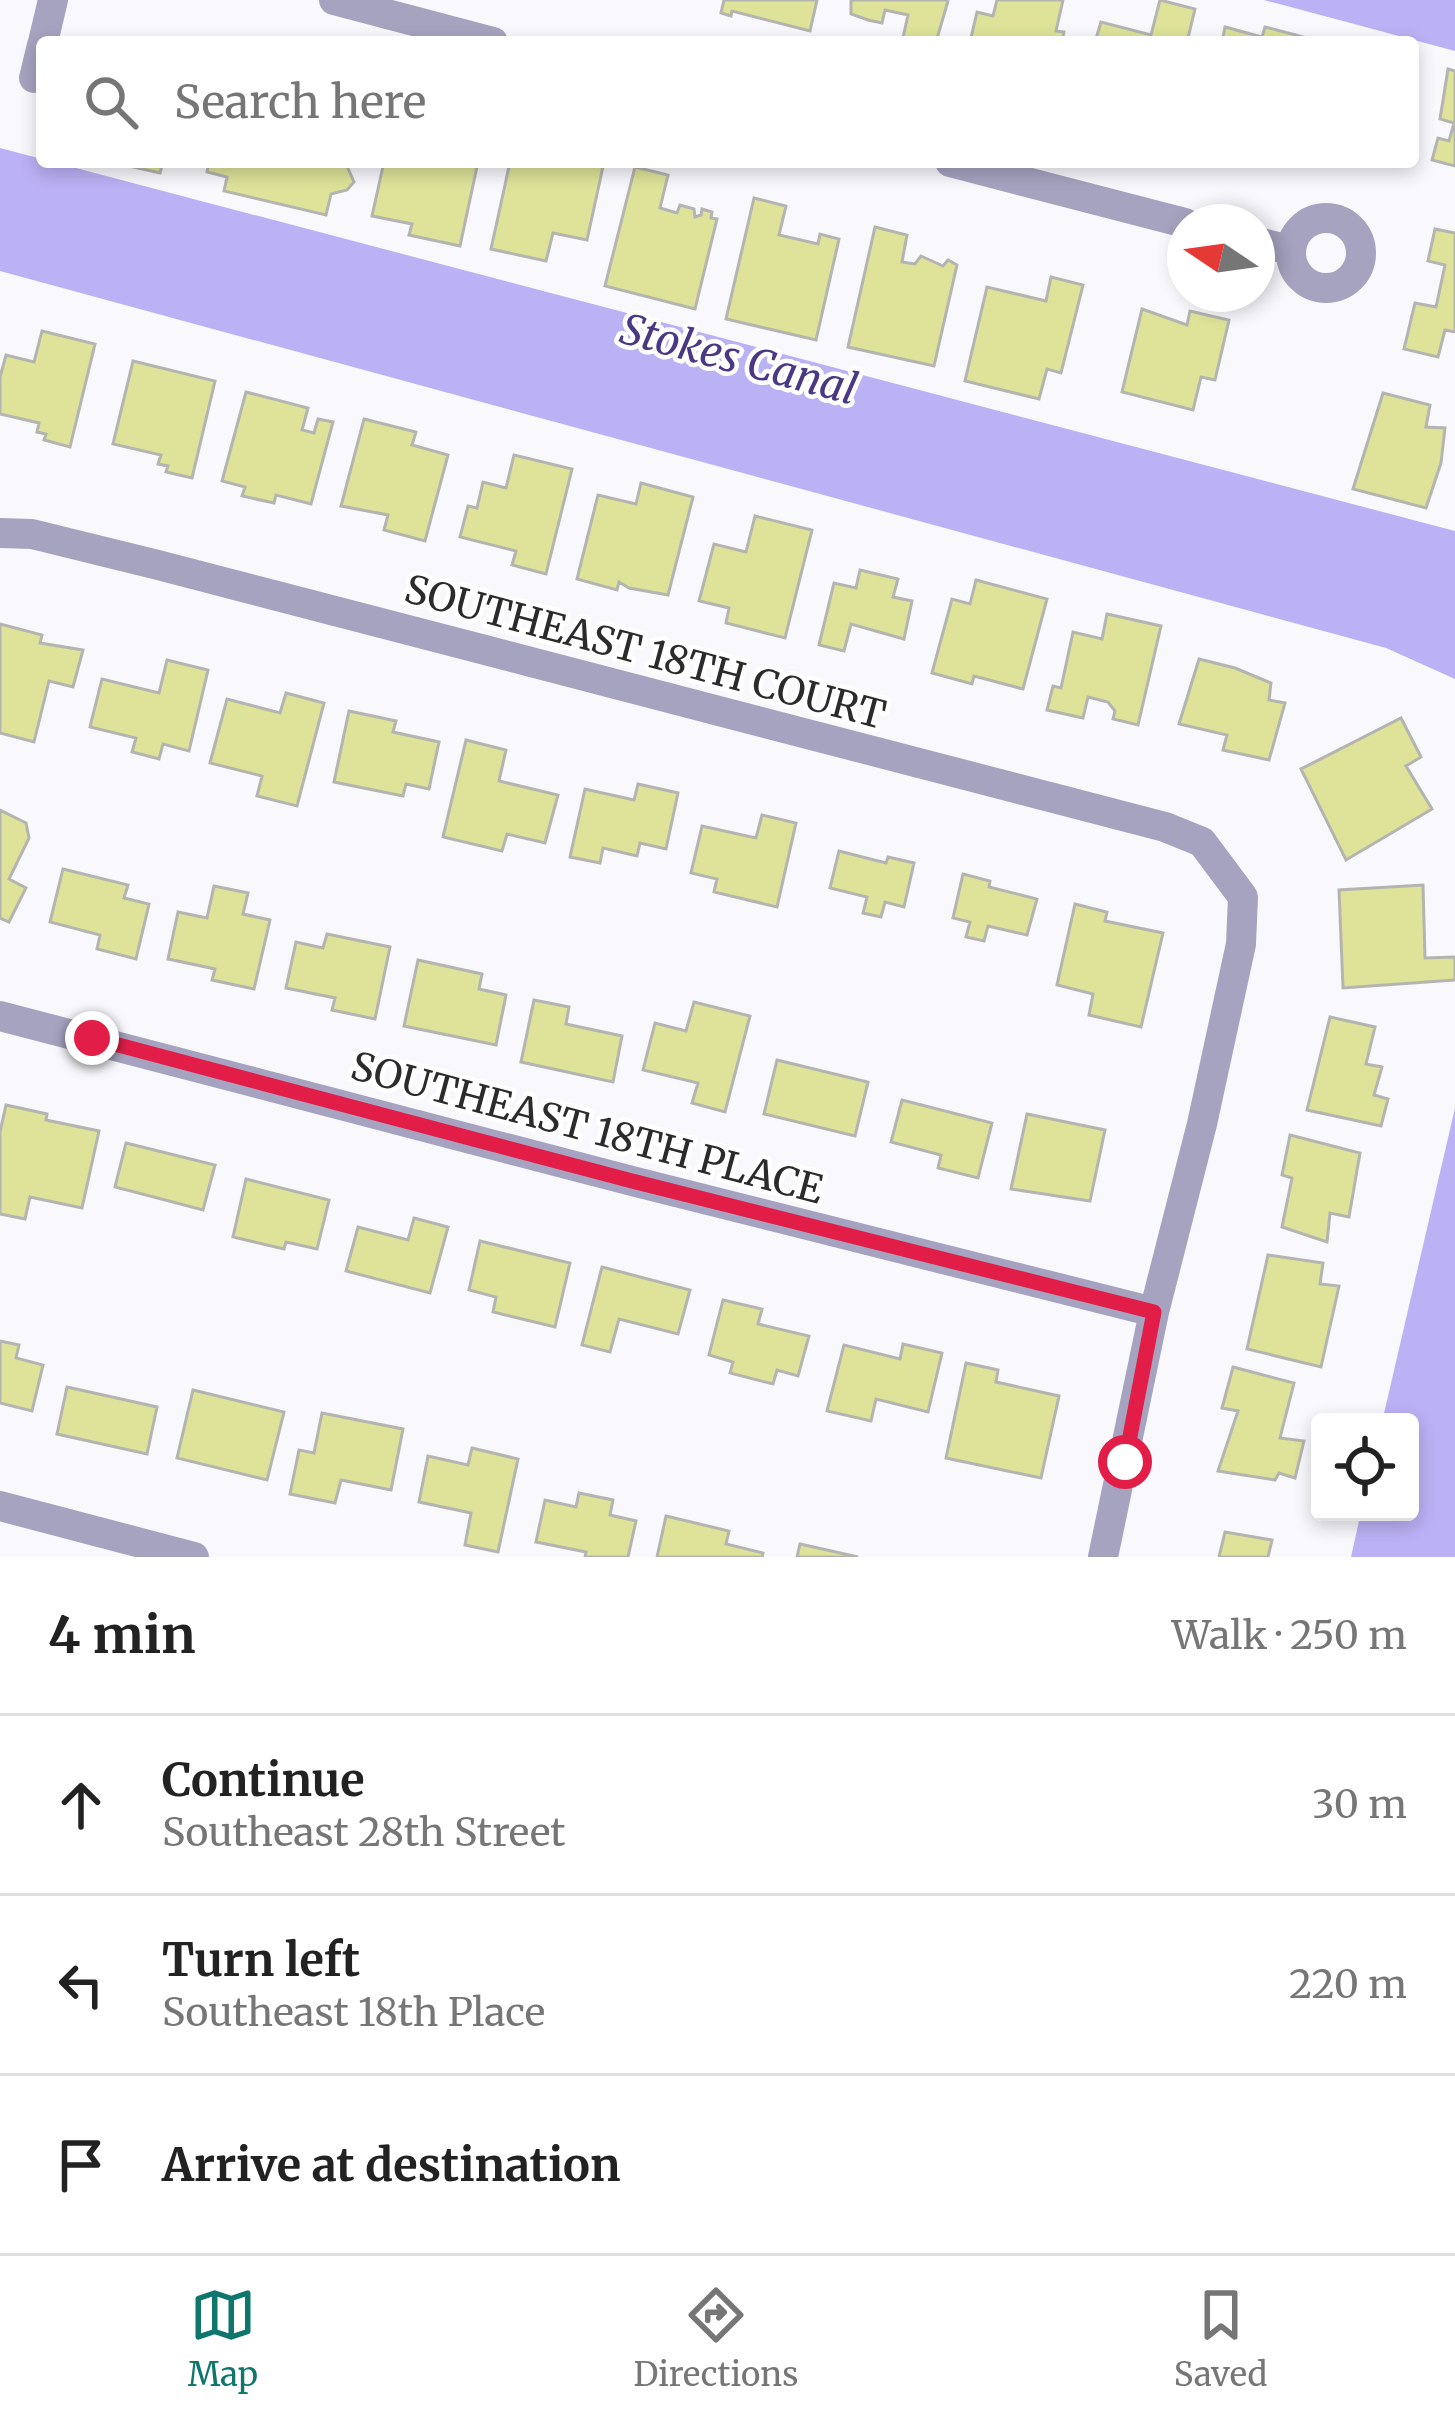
<!DOCTYPE html>
<html lang="en">
<head>
<meta charset="utf-8">
<style>
  :root { --surface:#fff; --page:#f2f2f2; --text:#222; --muted:#767676; --line:#e0e0e0; --accent:#0f766e }
  body { margin:0; font-family:Merriweather,serif; background:var(--page); color:var(--text) }
  .controls { position:absolute; right:36px; bottom:36px; display:grid; overflow:hidden; border-radius:12px; box-shadow:0 6px 18px #0003 }
  .controls button { width:108px; height:108px; display:grid; place-items:center; padding:0; border:0; border-bottom:3px solid var(--line); background:var(--surface); color:var(--text); font:60px sans-serif }
  .compass { position:absolute; left:1167px; top:204px; width:108px; height:108px; border-radius:50%; background:var(--surface); box-shadow:0 6px 18px #0003; rotate:283deg }
  .stop { position:absolute; width:36px; height:36px; margin:-27px; border:9px solid #e11d48; border-radius:50%; background:#fff }
  .stop.end { background:#e11d48; border-color:#fff; box-shadow:0 3px 12px #0008 }
  .list { margin:0; padding:0; list-style:none }
  h2 { display:flex; justify-content:space-between; align-items:center; height:156px; margin:0; padding:0 48px; font-size:51px }
  h2 small { font-size:39px; font-weight:400; color:var(--muted) }
  .list li { display:grid; grid-template-columns:78px 1fr auto; gap:36px; align-items:center; box-sizing:border-box; height:180px; padding:0 48px; border-top:3px solid var(--line) }
  .list b { display:block; font-size:45px; white-space:nowrap }
  .list p { margin:0; font-size:39px; white-space:nowrap; color:var(--muted) }
  .list em { font-size:39px; font-style:normal; color:var(--muted) }
  .icon { flex:none; width:66px; height:66px; fill:none; stroke:currentColor; stroke-width:2; stroke-linecap:round; stroke-linejoin:round }
  .map { position:relative; flex:none; width:1455px; height:1557px; overflow:hidden }
  .search { position:absolute; background:var(--surface); box-shadow:0 6px 18px #0003; left:36px; right:36px; top:36px; height:132px; display:flex; align-items:center; gap:30px; box-sizing:border-box; padding:0 42px; border-radius:12px; color:var(--muted); font-size:45px }
  .sheet { height:696px; background:var(--surface) }
  nav { display:flex; justify-content:space-around; align-items:center; box-sizing:border-box; height:168px; border-top:3px solid var(--line); background:var(--surface); font-size:33px; color:var(--muted) }
  nav a { display:grid; justify-items:center; gap:6px }
  nav .on { color:var(--accent) }
  .map>svg:first-child { display:block }
  .water { fill:#bbb1f5 }
  .building { fill:#dee399; stroke:#b4b5b1; stroke-width:3 }
  .lines { fill:none; stroke-linecap:round; stroke-linejoin:round }
  .minor { stroke:#a6a3c0; stroke-width:30 }
  .route { stroke:#e11d48; stroke-width:15 }
  .labels { text-anchor:middle; dominant-baseline:central; stroke-width:9; stroke-linejoin:round; paint-order:stroke }
  .street-label { font-size:39px; fill:#2b2b2c; stroke:#fff }
  .water-label { font-size:42px; font-style:italic; fill:#4a3885; stroke:#fff }
</style>
</head>
<body>
<div class="map">
<svg width="1455" height="1557" viewBox="0 0 1455 1557">
  <rect width="100%" height="100%" fill="#f9f9fd"/>
  <path class="water" d="M1264,0h191v51z
    M0,148l1455,383v148l-69,-31 -1386,-377z
    M1455,1108v449h-104l10,-45h49v-90h-28z"/>
  <path class="building" d="M724,0h93l-7,31 -78,-20 -1,5 -10,-3z
    M851,0h96l1,1 -12,41h-34l6,-27 -23,-5 -3,13 -14,-3 -17,-6z
    M997,0h66l-7,31 8,1 -2,10h-92l7,-30 16,4z
    M1160,0l35,9 -8,33h-92l6,-20 50,13z
    M1225,27l37,10 3,-10 50,13 -93,2z
    M1448,69l7,2v95l-23,-6 6,-22 11,3 5,-18 -14,-4z
    M111,162h52l-3,11z
    M209,162h136l9,20 -7,8 -16,4 -5,21 -102,-24 3,-14 -20,-5z
    M384,162h94l-18,84 -51,-11 3,-11 -40,-8z
    M510,162h94l-17,78 -34,-7 -7,28 -55,-12z
    M635,167l33,8 -8,33 17,5 3,-8 14,4 1,8 6,-2 1,-6 10,3 -1,6 6,1 -22,90 -90,-23z
    M754,198l32,8 -7,29 39,9 2,-10 19,5 -23,101 -90,-21z
    M875,227l32,8 -5,27 13,2 6,-8 22,10 5,-6 9,5 -23,101 -86,-19z
    M1435,229l20,4v99l-10,-2 -7,27 -34,-8 11,-46 21,4 9,-42 -17,-4z
    M1051,277l32,8 -22,88 -14,-4 -8,30 -74,-18 22,-94 59,14z
    M1142,309l45,16 3,-14 39,9 -14,60 -14,-3 -8,33 -71,-18z
    M42,331l53,13 -25,103 -26,-7 2,-6 -9,-2 2,-9 -39,-9v-37l6,-22 28,7z
    M133,361l82,20 -23,97 -26,-6 2,-6 -10,-2 3,-9 -48,-11z
    M246,392l62,16 -6,22 12,3 4,-14 15,3 -22,82 -35,-9 -2,8 -32,-7 3,-9 -23,-6z
    M1383,393l47,12 -4,22 19,1 -4,35 -15,45 -73,-19z
    M364,419l52,13 -4,13 36,10 -23,86 -41,-11 4,-15 -47,-9z
    M514,455l58,14 -26,105 -34,-9 4,-14 -56,-14 8,-31 9,2 6,-26 23,6z
    M641,483l52,14 -25,98 -39,-7 -10,-6 -2,8 -40,-11 21,-84 38,9z
    M755,516l57,14 -27,108 -59,-15 3,-15 -30,-7 15,-57 32,8z
    M860,570l38,9 -5,18 19,4 -8,38 -53,-15 -7,27 -25,-6 15,-62 22,5z
    M976,580l71,19 -24,90 -49,-13 -2,8 -40,-11 20,-74 18,5z
    M1107,614l54,12 -23,99 -25,-6 2,-8 -7,-9 -20,-5 -5,21 -36,-8 6,-24 8,2 12,-56 29,7z
    M0,624l42,11 -2,8 43,7 -10,37 -24,-6 -15,61 -34,-9z
    M1199,659l36,9 36,15 -2,17 16,3 -16,57 -46,-10 4,-15 -48,-11z
    M167,660l41,10 -19,81 -26,-7 -4,15 -27,-7 4,-14 -46,-11 12,-48 57,14z
    M286,693l38,10 -27,103 -40,-10 5,-20 -52,-13 17,-64 53,14z
    M349,711l47,10 -3,11 46,10 -10,47 -23,-5 -3,12 -69,-14z
    M1401,718l20,39 -15,9 26,43 -86,51 -45,-91z
    M466,740l40,10 -7,31 59,14 -13,48 -38,-9 -5,17 -59,-14z
    M638,784l40,9 -12,56 -26,-6 -3,13 -34,-8 -3,15 -30,-6 15,-68 49,11z
    M0,810l26,13 3,15 -20,41 17,9 -17,34 -9,-4z
    M762,815l34,8 -19,84 -63,-15 3,-13 -26,-6 11,-47 54,12z
    M839,851l47,12 2,-6 26,6 -10,44 -19,-5 -4,15 -18,-4 4,-16 -37,-9z
    M63,869l65,16 -4,13 25,6 -13,55 -39,-10 3,-14 -50,-13z
    M963,874l27,7 -1,6 48,12 -10,36 -39,-9 -4,15 -18,-4 4,-15 -17,-4z
    M1423,885l2,73 30,-1v23l-112,8 -4,-98z
    M214,886l34,7 -5,21 27,6 -16,69 -42,-9 3,-11 -47,-10 10,-47 29,6z
    M1075,904l32,8 -2,9 58,12 -22,94 -52,-12 4,-21 -36,-9z
    M327,934l63,13 -15,72 -43,-9 3,-12 -49,-10 10,-46 27,6z
    M418,960l64,14 -3,15 27,6 -10,50 -92,-19z
    M534,1000l35,7 -3,17 56,12 -9,46 -92,-20z
    M694,1002l56,14 -25,96 -33,-9 6,-20 -55,-13 12,-47 31,8z
    M1330,1017l45,10 -9,37 16,3 -8,28 14,4 -7,27 -74,-16z
    M777,1060l91,22 -13,54 -91,-22z
    M902,1100l90,23 -14,55 -40,-10 3,-13 -50,-13z
    M6,1105l41,9 -1,6 53,11 -17,77 -52,-11 -5,22 -25,-5v-82z
    M1027,1114l78,16 -15,71 -79,-12z
    M1290,1135l70,18 -11,64 -19,-4 -3,29 -45,-15 10,-49 -10,-3z
    M126,1143l89,22 -12,45 -88,-23z
    M246,1179l83,21 -12,49 -31,-7 -2,7 -51,-12z
    M414,1218l34,9 -18,66 -84,-22 12,-44 50,13z
    M480,1241l90,22 -15,64 -62,-15 3,-15 -27,-7z
    M1268,1255l55,8 -3,21 19,2 -18,81 -74,-18z
    M602,1267l88,23 -12,44 -59,-15 -9,33 -28,-7z
    M723,1300l39,9 -4,15 51,12 -11,40 -21,-6 -4,14 -43,-11 3,-11 -24,-7z
    M0,1341l19,4 -3,13 27,7 -11,46 -32,-8z
    M903,1344l39,9 -14,59 -52,-13 -5,22 -44,-10 17,-66 56,14z
    M966,1363l32,7 -2,12 63,14 -18,82 -95,-20z
    M1233,1367l61,16 -14,55 24,3 -9,37 -16,-5 -4,7 -57,-9 20,-60 -16,-3z
    M67,1387l90,20 -10,47 -90,-20z
    M193,1390l91,22 -17,68 -90,-22z
    M322,1413l81,16 -12,61 -50,-10 -6,23 -45,-9 9,-44 15,3z
    M472,1448l46,11 -20,93 -33,-7 6,-32 -52,-11 9,-46 40,9z
    M579,1493l34,7 -3,15 26,6 -8,36h-43l1,-5 -50,-10 9,-42 31,7z
    M666,1516l63,15 -3,13 37,9 -1,4h-105z
    M1225,1532l47,8 -4,17h-49z
    M800,1544l58,13h-61z"/>
  <g class="lines">
    <path class="minor" d="M334,0l159,42
      M43,42l10,-42
      M34,78l8,-33
      M950,162l235,61
      M1291 253a35 35 0 1 1 70 0a35 35 0 1 1-70 0Z
      M1257,242l34,8
      M0,533l32,1 126,31 1007,262 37,15 41,55 -2,47 -39,180 -48,188 -51,245
      M0,1016l632,165 522,131
      M0,1506l194,51"/>
  </g>
  <g class="lines">
    <path class="route" d="M92,1038l540,143 522,131 -29,150"/>
  </g>
  <g class="labels">
    <g class="street-label">
      <text transform="translate(645 652) rotate(15)">SOUTHEAST 18TH COURT</text>
      <text transform="translate(587 1128) rotate(15)">SOUTHEAST 18TH PLACE</text>
    </g>
    <g class="water-label">
      <text transform="translate(739 359) rotate(15)">Stokes Canal</text>
    </g>
  </g>
</svg>
<div class="controls">
<button><svg class="icon" aria-label="locate" viewBox="0 0 24 24"><circle cx="12" cy="12" r="6"/><path d="M12 2v4M12 18v4M2 12h4M18 12h4"/></svg></button>
</div>
<svg class="compass" viewBox="-18 -18 36 36"><path d="M0-13l5 13h-10z" fill="#e53935"/><path d="M0 13l5-13h-10z" fill="#767676"/></svg>
<div class="stop" style="left:1125px;top:1462px"></div>
<div class="stop end" style="left:92px;top:1038px"></div>
<div class="search"><svg class="icon" aria-label="search" viewBox="0 0 24 24"><circle cx="10" cy="10" r="6"/><path d="M15 15l6 6"/></svg>Search here</div>
</div>
<section class="sheet">
<h2>4 min<small>Walk · 250 m</small></h2>
<ul class="list">
<li><svg class="icon" aria-label="ahead" viewBox="0 0 24 24"><path d="M12 20V5M6 11l6-6 6 6"/></svg><div><b>Continue</b><p>Southeast 28th Street</p></div><em>30 m</em></li>
<li><svg class="icon" aria-label="left" viewBox="0 0 24 24"><path d="M17 20v-9H6M10 6l-5 5 5 5"/></svg><div><b>Turn left</b><p>Southeast 18th Place</p></div><em>220 m</em></li>
<li><svg class="icon" aria-label="arrive" viewBox="0 0 24 24"><path d="M6 21V4h12l-3 4 3 4H6"/></svg><div><b>Arrive at destination</b></div></li>
</ul>
</section>
<nav>
<a class="on"><svg class="icon" aria-label="map" viewBox="0 0 24 24"><path d="M3 6l6-2 6 2 6-2v14l-6 2-6-2-6 2zM9 4v14M15 6v14"/></svg>Map</a>
<a><svg class="icon" aria-label="directions" viewBox="0 0 24 24"><path d="M12 3l9 9-9 9-9-9zM9 14v-3h6M13 9l2 2-2 2"/></svg>Directions</a>
<a><svg class="icon" aria-label="saved" viewBox="0 0 24 24"><path d="M7 4h10v16l-5-4-5 4z"/></svg>Saved</a>
</nav>
</body>
</html>
